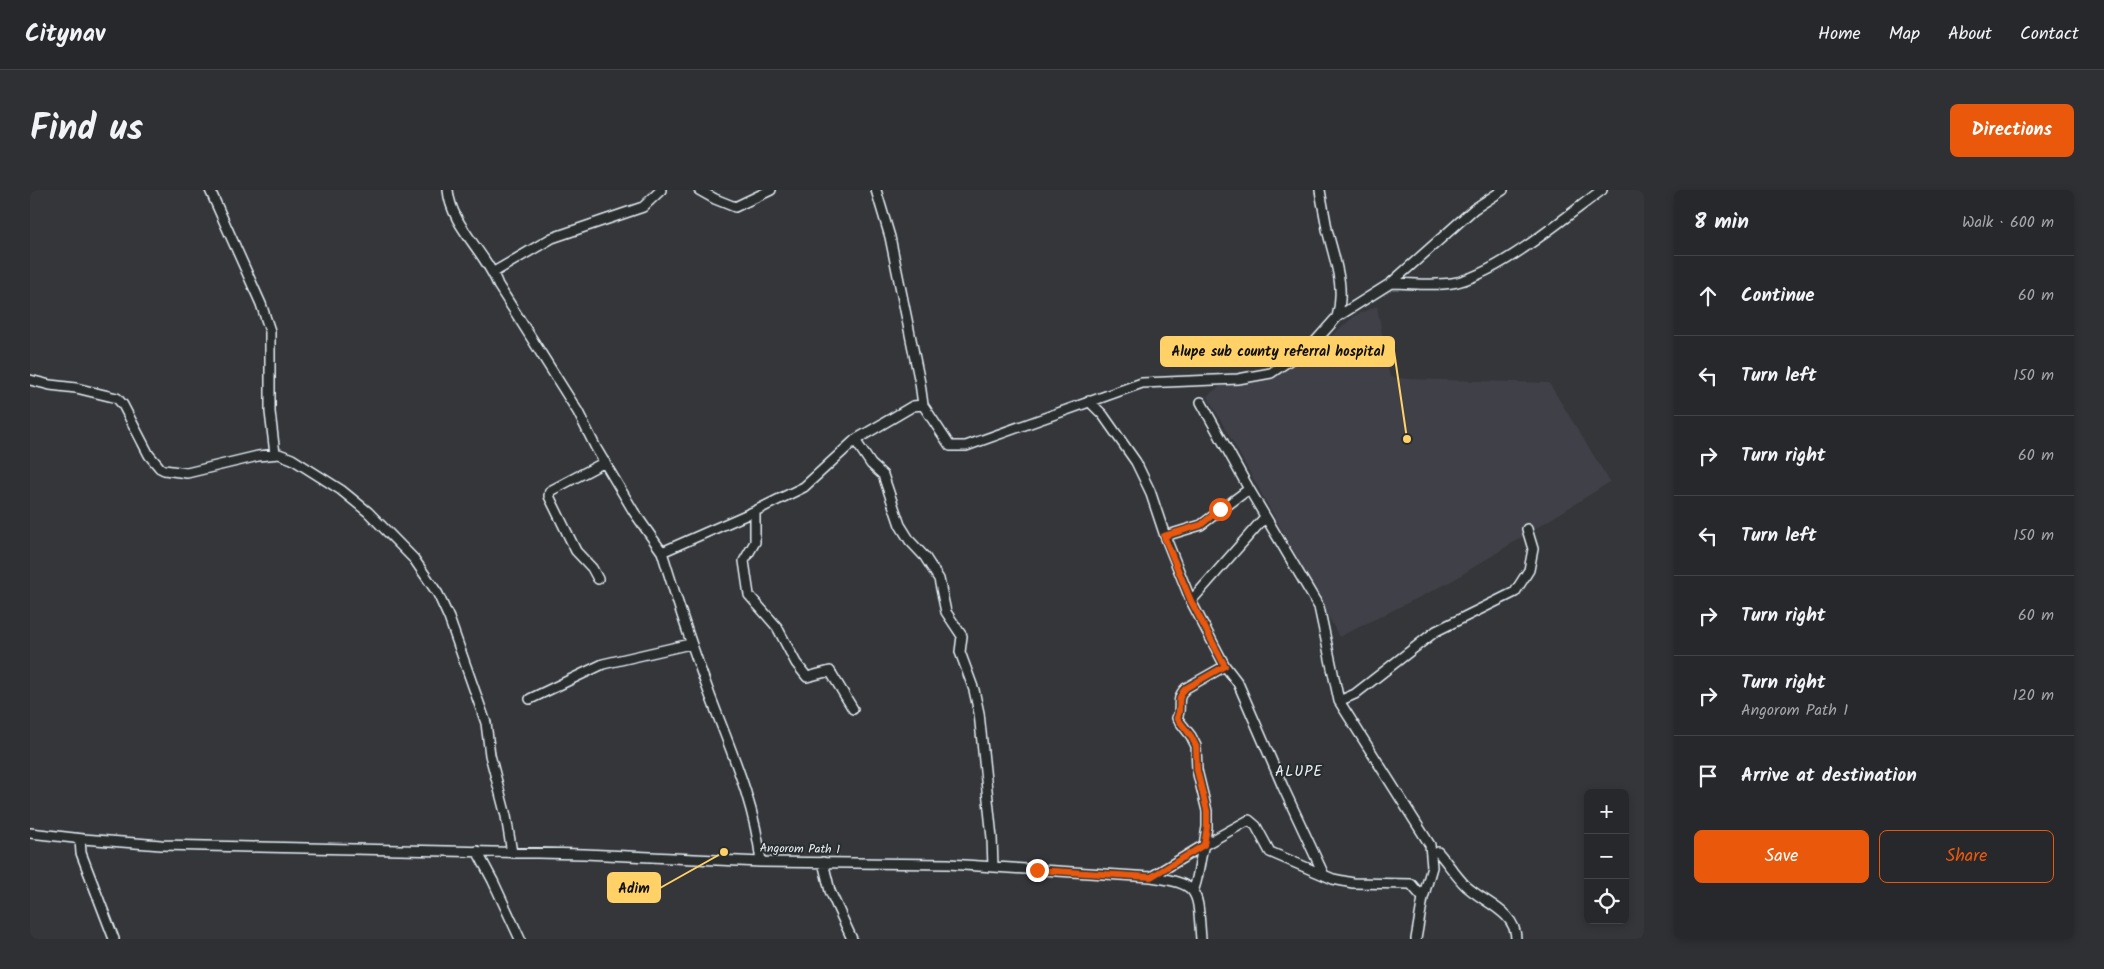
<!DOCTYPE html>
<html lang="en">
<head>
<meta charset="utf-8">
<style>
  :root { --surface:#27282c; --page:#2f3034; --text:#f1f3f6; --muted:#a4a6a9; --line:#434448; --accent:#ea580c }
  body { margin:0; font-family:Kalam,sans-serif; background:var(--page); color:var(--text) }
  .controls { position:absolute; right:15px; bottom:15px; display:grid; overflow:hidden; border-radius:8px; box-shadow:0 2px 8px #0003 }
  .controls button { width:45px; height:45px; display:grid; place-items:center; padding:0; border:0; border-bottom:1px solid var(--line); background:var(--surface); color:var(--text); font:25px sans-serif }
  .stop { position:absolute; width:15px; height:15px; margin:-11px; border:4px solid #ea580c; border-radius:50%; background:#fff }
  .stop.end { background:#ea580c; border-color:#fff; box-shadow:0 1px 5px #0008 }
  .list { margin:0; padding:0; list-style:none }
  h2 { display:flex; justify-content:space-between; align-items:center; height:65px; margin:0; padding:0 20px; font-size:21px }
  h2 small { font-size:16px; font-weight:400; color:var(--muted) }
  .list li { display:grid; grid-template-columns:32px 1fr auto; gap:15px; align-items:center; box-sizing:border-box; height:80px; padding:0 20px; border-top:1px solid var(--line) }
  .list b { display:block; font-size:19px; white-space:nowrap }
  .list p { margin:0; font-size:16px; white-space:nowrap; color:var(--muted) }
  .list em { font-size:16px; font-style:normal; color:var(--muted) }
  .actions { display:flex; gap:10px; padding:15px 20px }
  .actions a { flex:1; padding:11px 0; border:1px solid var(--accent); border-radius:8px; text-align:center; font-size:18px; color:var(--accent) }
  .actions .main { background:var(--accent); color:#fff }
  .icon { flex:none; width:28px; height:28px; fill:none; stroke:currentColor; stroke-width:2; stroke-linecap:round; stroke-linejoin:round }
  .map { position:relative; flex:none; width:1614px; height:749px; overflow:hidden; border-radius:8px }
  header { display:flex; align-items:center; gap:30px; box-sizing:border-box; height:70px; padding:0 25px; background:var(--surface); border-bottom:1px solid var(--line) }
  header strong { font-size:24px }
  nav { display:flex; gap:28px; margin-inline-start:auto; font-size:18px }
  .intro { display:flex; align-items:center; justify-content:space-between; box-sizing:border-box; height:120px; padding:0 30px }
  h1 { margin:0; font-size:35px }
  .button { padding:12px 22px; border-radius:8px; background:var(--accent); color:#fff; font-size:18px; font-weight:700 }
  main { display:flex; gap:30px; padding:0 30px }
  aside { flex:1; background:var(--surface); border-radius:8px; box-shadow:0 2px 8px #0003 }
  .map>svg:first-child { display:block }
  .built { fill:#404048 }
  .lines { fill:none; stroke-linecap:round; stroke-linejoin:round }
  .minor-casing { stroke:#e8f1f8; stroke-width:12 }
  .minor { stroke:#2a2d2e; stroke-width:9 }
  .route { stroke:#ea580c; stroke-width:6 }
  .labels { text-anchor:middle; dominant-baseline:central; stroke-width:4; stroke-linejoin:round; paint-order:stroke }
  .street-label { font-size:12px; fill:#e8f1f8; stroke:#2a2d2e }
  .quarter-label { font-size:15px; letter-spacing:1px; fill:#e8f1f8; stroke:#2a2d2e }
  .leader { fill:none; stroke:#ffd166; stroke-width:2 }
  .callout-dot { fill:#ffd166; stroke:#2a2d2e; stroke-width:2 }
  .callout { fill:#ffd166; stroke:#ffd166; stroke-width:2 }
  .callout-label { font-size:14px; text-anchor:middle; font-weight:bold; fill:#111 }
</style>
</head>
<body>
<header>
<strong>Citynav</strong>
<nav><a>Home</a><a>Map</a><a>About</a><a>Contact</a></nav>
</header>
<div class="intro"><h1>Find us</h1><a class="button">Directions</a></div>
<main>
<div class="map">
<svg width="1614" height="749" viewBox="0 0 1614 749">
  <rect width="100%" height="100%" fill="#34363a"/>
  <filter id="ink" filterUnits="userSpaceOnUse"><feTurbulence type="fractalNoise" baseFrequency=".02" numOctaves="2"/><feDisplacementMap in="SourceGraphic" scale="10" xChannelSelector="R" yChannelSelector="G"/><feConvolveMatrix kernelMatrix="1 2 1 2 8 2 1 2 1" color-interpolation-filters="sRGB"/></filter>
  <g filter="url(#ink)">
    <path class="built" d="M1347,116l13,71 20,2 139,4 61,99 -160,100 -111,55 -32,-62 -100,-179 13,-10 50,-7 31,-18 55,-46z"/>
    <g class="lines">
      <defs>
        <path id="minor" d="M180,0l51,114 9,27v81l5,42
          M418,0c3,36 38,62 50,95l80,127 18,36 38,64 28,40
          M669,0l16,9 20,8 36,-17
          M846,0l14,47 30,146 3,22
          M1290,0c2,13 5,26 7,39 7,30 19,57 10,88
          M464,82l58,-34 91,-31 18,-17
          M1361,93c20,0 41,3 61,0 44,-7 113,-66 150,-93
          M0,190l20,5 26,3 41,10 6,7 26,50 11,13 4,2 23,3 71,-17 21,-2 13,5 49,31 27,22 46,47 24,35 11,24 37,105 4,32 16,61 6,37
          M1059,211l14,14 33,47 14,29 15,45 26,65 34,65 -39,22c-12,12 -3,19 -9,30l14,18 5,10 1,24 10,41v16l-3,18 -53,32
          M1171,212l48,87 70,118 20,94 91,144 2,22 -9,31
          M825,250l16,24 12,11 17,50 10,16 15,16 14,22 7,33 16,24 -2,16 14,38 5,23 13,125 1,29
          M725,321v31l-11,19 5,34 28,32 19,36 11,14 23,-6 23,38
          M1135,346l36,-11 48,-36
          M568,389l-6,-11 -16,-17 -27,-55 1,-5 55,-29
          M1161,411l74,-84
          M1195,476l13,17 45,104 41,88
          M500,509l73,-35 87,-20
          M1309,511l16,-7 81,-63 79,-39 14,-22 4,-21 -6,-20
          M0,643l53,6 78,6 423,9 177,8 187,2 203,13c51,7 46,14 50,62
          M50,649l1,14 33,86
          M447,661l16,30 27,58
          M1408,662c9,10 17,23 27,33 17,17 51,26 51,54
          M731,672c-6,-58 -30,-111 -50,-164 -18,-48 -34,-97 -49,-146l93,-41 49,-24 51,-47 58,-34 10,-1 27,41h16l176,-63 96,-4 33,-6 42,-29 24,-27 54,-34 83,-74 29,-19
          M793,672l7,29 22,48
          M1163,701c6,-13 6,-31 11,-46l45,-25 7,6 14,26 63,27 20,4 58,1 12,14 -7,41"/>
      </defs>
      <use href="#minor" class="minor-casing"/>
      <use href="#minor" class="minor"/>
    </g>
  </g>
  <g class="lines" filter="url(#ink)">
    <path class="route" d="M1007,680l114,7 53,-32 3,-18v-16l-10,-41 -1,-24 -5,-10 -14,-18c6,-11 -3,-18 9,-30l39,-22 -34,-65 -27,-65 37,-11 19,-16"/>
  </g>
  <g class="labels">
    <g class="street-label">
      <text transform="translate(770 659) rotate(1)">Angorom Path 1</text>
    </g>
    <g class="quarter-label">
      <text x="1269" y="582">ALUPE</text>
    </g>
  </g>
  <path class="leader" d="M1377 249L1364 161M694 662L630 698"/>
  <g class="callout-dot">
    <circle cx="1377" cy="249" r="5"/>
    <circle cx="694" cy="662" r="5"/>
  </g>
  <g class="callout">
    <rect x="1131" y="147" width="233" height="29" rx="5"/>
    <rect x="578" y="683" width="52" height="29" rx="5"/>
  </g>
  <g class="callout-label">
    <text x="1248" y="166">Alupe sub county referral hospital</text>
    <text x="604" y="703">Adim</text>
  </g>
</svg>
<div class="controls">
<button>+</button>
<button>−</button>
<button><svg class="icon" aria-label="locate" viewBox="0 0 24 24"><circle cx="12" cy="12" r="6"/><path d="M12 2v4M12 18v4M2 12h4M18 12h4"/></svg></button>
</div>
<div class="stop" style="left:1190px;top:319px"></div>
<div class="stop end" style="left:1007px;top:680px"></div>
</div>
<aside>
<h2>8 min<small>Walk · 600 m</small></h2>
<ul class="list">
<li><svg class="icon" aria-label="ahead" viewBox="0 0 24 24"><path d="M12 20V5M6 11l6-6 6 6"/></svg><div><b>Continue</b></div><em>60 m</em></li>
<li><svg class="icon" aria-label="left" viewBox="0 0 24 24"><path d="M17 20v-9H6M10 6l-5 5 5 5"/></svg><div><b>Turn left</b></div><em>150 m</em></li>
<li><svg class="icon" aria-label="right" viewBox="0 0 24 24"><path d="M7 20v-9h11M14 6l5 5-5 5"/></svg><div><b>Turn right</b></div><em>60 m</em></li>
<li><svg class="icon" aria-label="left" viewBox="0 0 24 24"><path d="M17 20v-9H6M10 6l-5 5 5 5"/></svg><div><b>Turn left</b></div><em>150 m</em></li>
<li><svg class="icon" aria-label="right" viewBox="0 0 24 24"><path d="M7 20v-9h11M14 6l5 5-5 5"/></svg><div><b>Turn right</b></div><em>60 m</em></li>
<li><svg class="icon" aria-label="right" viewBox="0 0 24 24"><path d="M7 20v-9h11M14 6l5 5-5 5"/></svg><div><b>Turn right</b><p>Angorom Path 1</p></div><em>120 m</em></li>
<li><svg class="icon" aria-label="arrive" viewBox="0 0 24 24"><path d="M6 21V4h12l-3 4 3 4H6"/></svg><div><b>Arrive at destination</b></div></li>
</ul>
<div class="actions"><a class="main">Save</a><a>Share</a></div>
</aside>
</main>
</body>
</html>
